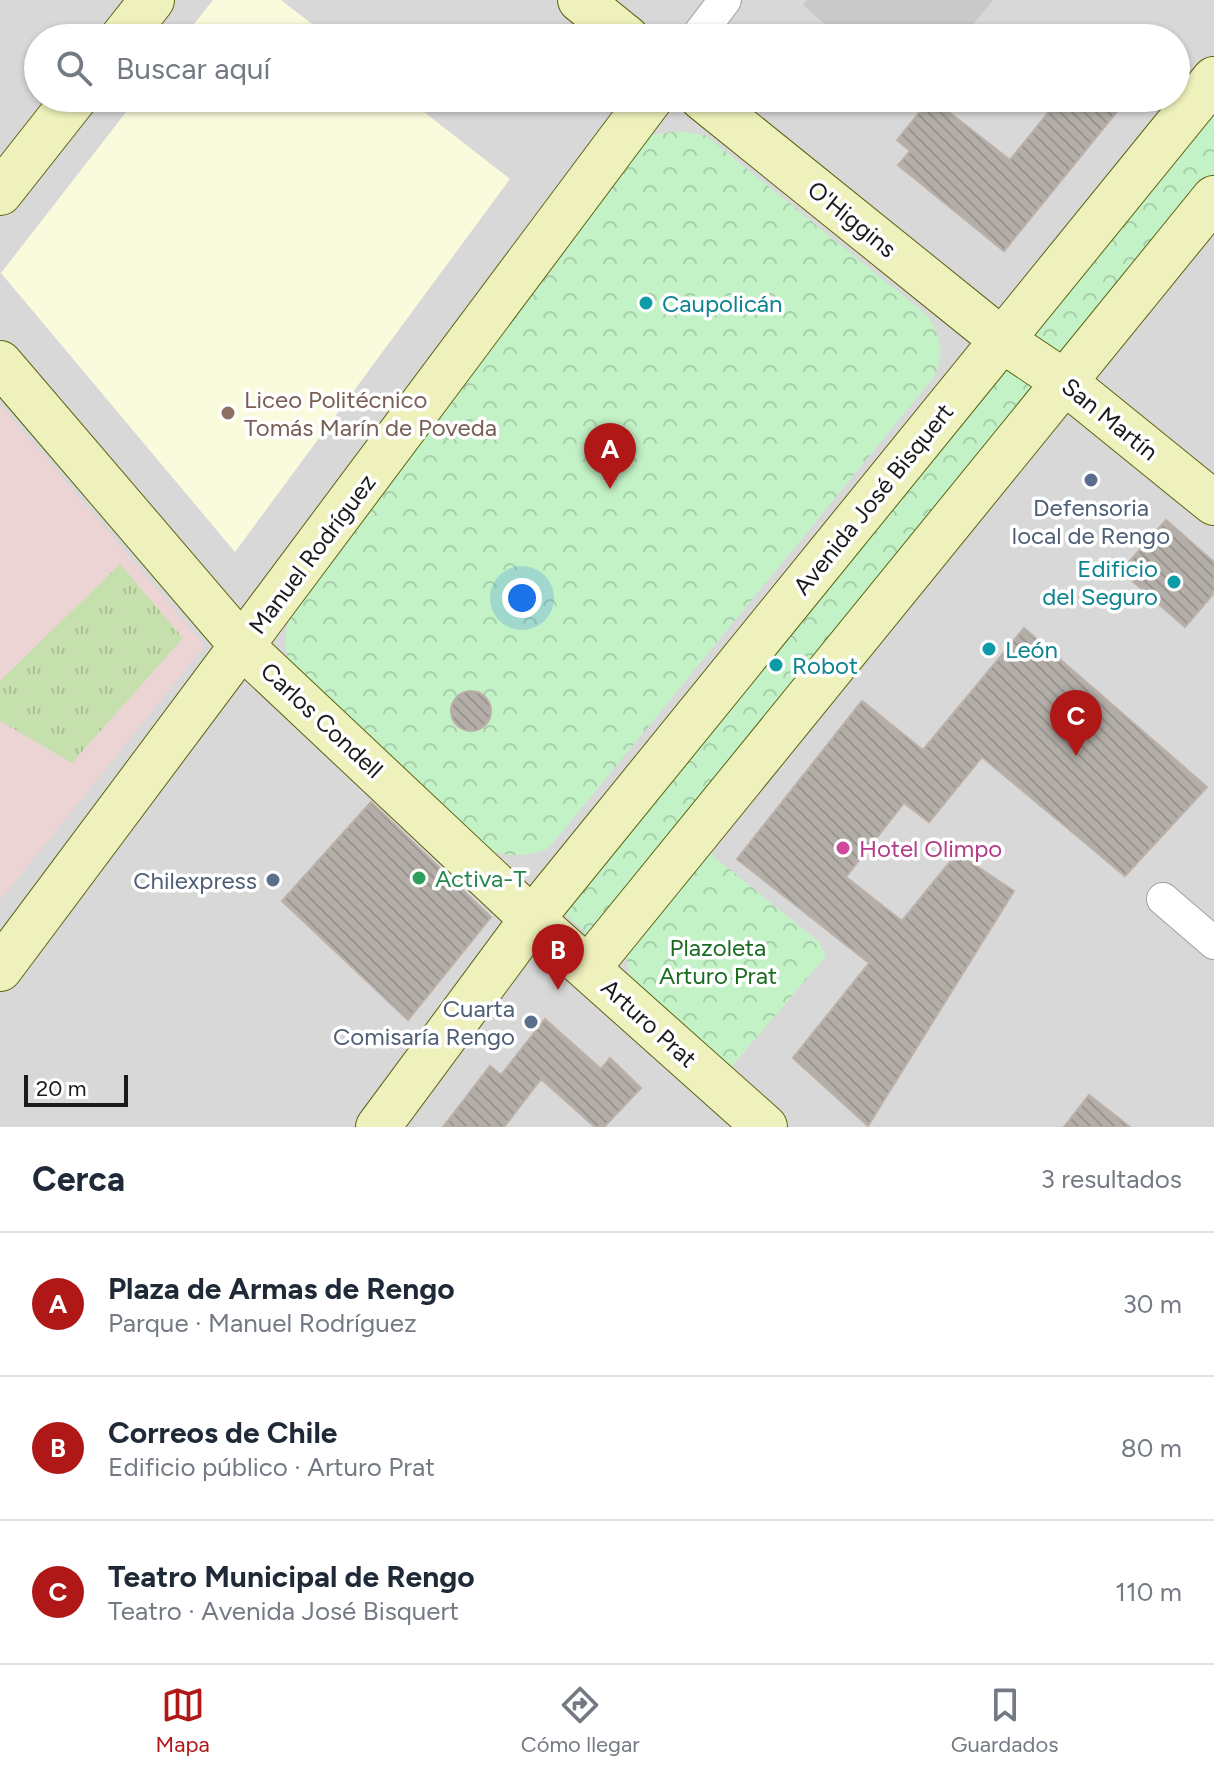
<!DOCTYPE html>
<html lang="es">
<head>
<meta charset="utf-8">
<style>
  :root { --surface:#fff; --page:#f6f6f7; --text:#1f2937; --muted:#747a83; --line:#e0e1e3; --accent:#af1817 }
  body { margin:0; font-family:Figtree,sans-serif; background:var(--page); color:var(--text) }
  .scale { position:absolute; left:24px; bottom:20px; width:104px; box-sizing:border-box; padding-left:8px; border:4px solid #1b1b1b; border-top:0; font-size:22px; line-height:28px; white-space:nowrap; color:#1b1b1b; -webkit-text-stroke:6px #fff; paint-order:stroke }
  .you { position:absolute; left:522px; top:598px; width:28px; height:28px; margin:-20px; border:6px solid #fff; border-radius:50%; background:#1a73e8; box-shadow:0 0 0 12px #1a73e833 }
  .badge { display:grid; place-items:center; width:52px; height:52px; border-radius:50%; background:var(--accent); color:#fff; font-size:26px; font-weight:700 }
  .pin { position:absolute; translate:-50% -66px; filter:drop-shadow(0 2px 4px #0008) }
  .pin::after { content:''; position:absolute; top:42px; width:28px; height:24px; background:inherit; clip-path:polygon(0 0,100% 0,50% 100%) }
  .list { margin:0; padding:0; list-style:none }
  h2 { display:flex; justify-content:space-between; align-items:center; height:104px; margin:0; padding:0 32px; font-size:34px }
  h2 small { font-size:26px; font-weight:400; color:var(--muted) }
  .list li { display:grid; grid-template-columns:52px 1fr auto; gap:24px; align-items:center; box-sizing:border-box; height:144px; padding:0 32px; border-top:2px solid var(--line) }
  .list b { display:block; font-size:30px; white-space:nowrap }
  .list p { margin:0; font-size:26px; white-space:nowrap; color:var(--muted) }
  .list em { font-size:26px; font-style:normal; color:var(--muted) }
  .icon { flex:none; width:44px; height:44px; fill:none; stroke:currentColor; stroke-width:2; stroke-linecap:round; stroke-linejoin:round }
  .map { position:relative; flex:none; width:1214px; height:1127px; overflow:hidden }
  .search { position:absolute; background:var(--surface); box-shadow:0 2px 6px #0004; left:24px; right:24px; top:24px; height:88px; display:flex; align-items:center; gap:20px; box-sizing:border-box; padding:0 28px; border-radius:44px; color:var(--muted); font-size:30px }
  .sheet { height:536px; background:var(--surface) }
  nav { display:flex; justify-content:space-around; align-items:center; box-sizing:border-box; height:112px; border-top:2px solid var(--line); background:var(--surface); font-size:22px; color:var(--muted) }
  nav a { display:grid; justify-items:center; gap:4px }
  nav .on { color:var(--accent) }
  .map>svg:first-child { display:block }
  .residential { fill:#d9d8d8; fill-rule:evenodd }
  .commercial { fill:#ebd4d3 }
  .education { fill:#fafadc }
  .religious { fill:#c9c9c9 }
  .grass { fill:url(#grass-tufts) }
  .park { fill:url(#park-crowns) }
  .building { fill:url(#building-back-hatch); stroke:#bbb0a7; stroke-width:2 }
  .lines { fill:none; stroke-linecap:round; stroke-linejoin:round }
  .minor-casing { stroke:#9f9f9f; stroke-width:34 }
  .secondary-casing { stroke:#5b6411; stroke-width:46 }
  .minor { stroke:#fff; stroke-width:32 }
  .secondary { stroke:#eef1bb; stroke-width:44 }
  .culture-dot { fill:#0f9aa8; stroke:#fff; stroke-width:3 }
  .education-dot { fill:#8d6e63; stroke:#fff; stroke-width:3 }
  .service-dot { fill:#5c6f8a; stroke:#fff; stroke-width:3 }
  .hotel-dot { fill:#d1479c; stroke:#fff; stroke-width:3 }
  .leisure-dot { fill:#2e9e5b; stroke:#fff; stroke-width:3 }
  .labels { text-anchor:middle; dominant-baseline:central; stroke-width:7; stroke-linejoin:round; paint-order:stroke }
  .street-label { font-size:24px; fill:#1b1b1b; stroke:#fff }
  .culture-label { font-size:24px; fill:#0d838f; stroke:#fff; text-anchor:start }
  .education-label { font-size:24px; fill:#785e54; stroke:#fff; text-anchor:start }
  .service-label { font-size:24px; fill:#4e5e75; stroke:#fff; text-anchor:end }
  .hotel-label { font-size:24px; fill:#b23c85; stroke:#fff; text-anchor:start }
  .leisure-label { font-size:24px; fill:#27864d; stroke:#fff; text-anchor:start }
  .park-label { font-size:24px; fill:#186b1f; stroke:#fff }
</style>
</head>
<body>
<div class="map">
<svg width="1214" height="1127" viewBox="0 0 1214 1127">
  <defs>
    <pattern id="grass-tufts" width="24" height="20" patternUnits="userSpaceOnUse" patternTransform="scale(2)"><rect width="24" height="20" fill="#c6e0ad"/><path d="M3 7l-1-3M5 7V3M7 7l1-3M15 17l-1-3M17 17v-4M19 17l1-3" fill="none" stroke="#aac094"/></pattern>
    <pattern id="park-crowns" width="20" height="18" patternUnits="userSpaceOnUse" patternTransform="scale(2)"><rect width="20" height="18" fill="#c3f2c7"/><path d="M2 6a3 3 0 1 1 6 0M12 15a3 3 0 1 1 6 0" fill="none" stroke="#a7cfaa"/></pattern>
    <pattern id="building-back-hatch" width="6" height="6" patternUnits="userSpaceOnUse" patternTransform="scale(2)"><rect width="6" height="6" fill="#b4aea8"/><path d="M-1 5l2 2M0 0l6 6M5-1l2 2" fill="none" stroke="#9a9590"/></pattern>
  </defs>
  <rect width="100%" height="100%" fill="#ece9e2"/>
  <path class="residential" d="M0,0h1214v1127h-1214zM38,38h1138v60h-1138z"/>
  <path class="commercial" d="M0,404l205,242 -205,254z"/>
  <path class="education" d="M213,0h68l49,38h-147z
    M137,98h269l104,81 -275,373 -234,-279z"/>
  <path class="religious" d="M807,0h186l-31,38h-121l-38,-33z"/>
  <path class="grass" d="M120,564l63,74 -111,125 -72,-42v-40z"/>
  <path class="park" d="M1214,92v88l-619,761 -41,-36z
    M680,131l25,4 222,180c15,23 18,37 7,62l-385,471c-19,8 -34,9 -55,4l-195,-172c-19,-27 -15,-48 -5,-79l337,-454 20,-12z
    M702,847l117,95 7,14 -99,116 -96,-82 -6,-45z"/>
  <path class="building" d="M931,98l79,62 50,-62h68l-124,153 -106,-86 12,-14 -13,-11z
    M1166,520l48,42v31l-29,34 -64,-56z
    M1024,628l183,159 -82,89 -143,-119 -53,65 -25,-19 -58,74 56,44 55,-68 57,38 -146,235 -75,-68 76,-95 -132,-104 125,-158 61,49z
    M451 711a20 20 0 1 1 40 0a20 20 0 1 1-40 0Z
    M371,802l120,115 -83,103 -126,-119z
    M545,1019l56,50 9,-11 31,30 -37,39h-9l-54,-48 -37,48h-61l47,-61 11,9z
    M1089,1095l41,32h-66z"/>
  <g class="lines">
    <defs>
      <path id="minor" d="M696,38l29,-38
        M1163,899l51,44"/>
      <path id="secondary" d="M580,0l47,38
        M122,38l30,-38
        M702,98l300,242 64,43 148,120
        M0,193l75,-95
        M0,363l243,284 289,272 233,208
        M588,968l626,-770
        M0,969l651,-871
        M378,1127l154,-208 682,-840"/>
    </defs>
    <use href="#minor" class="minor-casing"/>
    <use href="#secondary" class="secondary-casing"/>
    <use href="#minor" class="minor"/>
    <use href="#secondary" class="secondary"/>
  </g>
  <g class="culture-dot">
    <circle cx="646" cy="303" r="8"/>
    <circle cx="1174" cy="582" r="8"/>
    <circle cx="989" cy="649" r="8"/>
    <circle cx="776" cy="665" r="8"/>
  </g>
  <circle class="education-dot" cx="228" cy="413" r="8"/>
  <g class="service-dot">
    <circle cx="1091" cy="480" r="8"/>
    <circle cx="273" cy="880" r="8"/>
    <circle cx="531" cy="1022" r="8"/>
  </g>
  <circle class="hotel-dot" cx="843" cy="848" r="8"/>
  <circle class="leisure-dot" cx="419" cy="878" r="8"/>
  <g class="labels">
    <g class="street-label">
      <text transform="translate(852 219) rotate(39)">O'Higgins</text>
      <text transform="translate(1110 419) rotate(39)">San Martín</text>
      <text transform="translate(873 499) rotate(-51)">Avenida José Bisquert</text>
      <text transform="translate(312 554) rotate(-53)">Manuel Rodríguez</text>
      <text transform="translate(322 720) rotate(43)">Carlos Condell</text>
      <text transform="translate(649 1023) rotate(42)">Arturo Prat</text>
    </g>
    <g class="culture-label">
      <text x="662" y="303">Caupolicán</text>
      <text x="1158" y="568" text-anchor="end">Edificio<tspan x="1158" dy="28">del Seguro</tspan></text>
      <text x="1005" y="649">León</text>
      <text x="792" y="665">Robot</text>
    </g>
    <g class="education-label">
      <text x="244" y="399">Liceo Politécnico<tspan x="244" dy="28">Tomás Marín de Poveda</tspan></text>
    </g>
    <g class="service-label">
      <text x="1091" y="507" text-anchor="middle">Defensoria<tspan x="1091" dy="28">local de Rengo</tspan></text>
      <text x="257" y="880">Chilexpress</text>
      <text x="515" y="1008">Cuarta<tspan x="515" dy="28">Comisaría Rengo</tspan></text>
    </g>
    <g class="hotel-label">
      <text x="859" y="848">Hotel Olimpo</text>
    </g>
    <g class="leisure-label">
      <text x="435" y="878">Activa-T</text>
    </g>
    <g class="park-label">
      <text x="718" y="947">Plazoleta<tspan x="718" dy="28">Arturo Prat</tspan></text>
    </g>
  </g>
</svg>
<div class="scale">20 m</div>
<div class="you"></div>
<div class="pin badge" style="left:610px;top:489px">A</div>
<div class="pin badge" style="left:558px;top:990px">B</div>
<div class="pin badge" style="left:1076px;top:756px">C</div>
<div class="search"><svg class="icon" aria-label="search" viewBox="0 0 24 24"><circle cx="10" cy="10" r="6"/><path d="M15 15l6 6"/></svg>Buscar aquí</div>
</div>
<section class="sheet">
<h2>Cerca<small>3 resultados</small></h2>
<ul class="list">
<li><span class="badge">A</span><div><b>Plaza de Armas de Rengo</b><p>Parque · Manuel Rodríguez</p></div><em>30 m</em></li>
<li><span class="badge">B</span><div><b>Correos de Chile</b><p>Edificio público · Arturo Prat</p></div><em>80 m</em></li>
<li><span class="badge">C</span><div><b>Teatro Municipal de Rengo</b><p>Teatro · Avenida José Bisquert</p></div><em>110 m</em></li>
</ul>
</section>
<nav>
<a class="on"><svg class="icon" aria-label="map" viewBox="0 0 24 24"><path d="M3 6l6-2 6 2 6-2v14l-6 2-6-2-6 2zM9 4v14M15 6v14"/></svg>Mapa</a>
<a><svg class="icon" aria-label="directions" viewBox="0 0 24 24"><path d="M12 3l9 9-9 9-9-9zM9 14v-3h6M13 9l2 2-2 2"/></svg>Cómo llegar</a>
<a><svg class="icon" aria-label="saved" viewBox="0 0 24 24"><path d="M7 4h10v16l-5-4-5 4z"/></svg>Guardados</a>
</nav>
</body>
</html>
